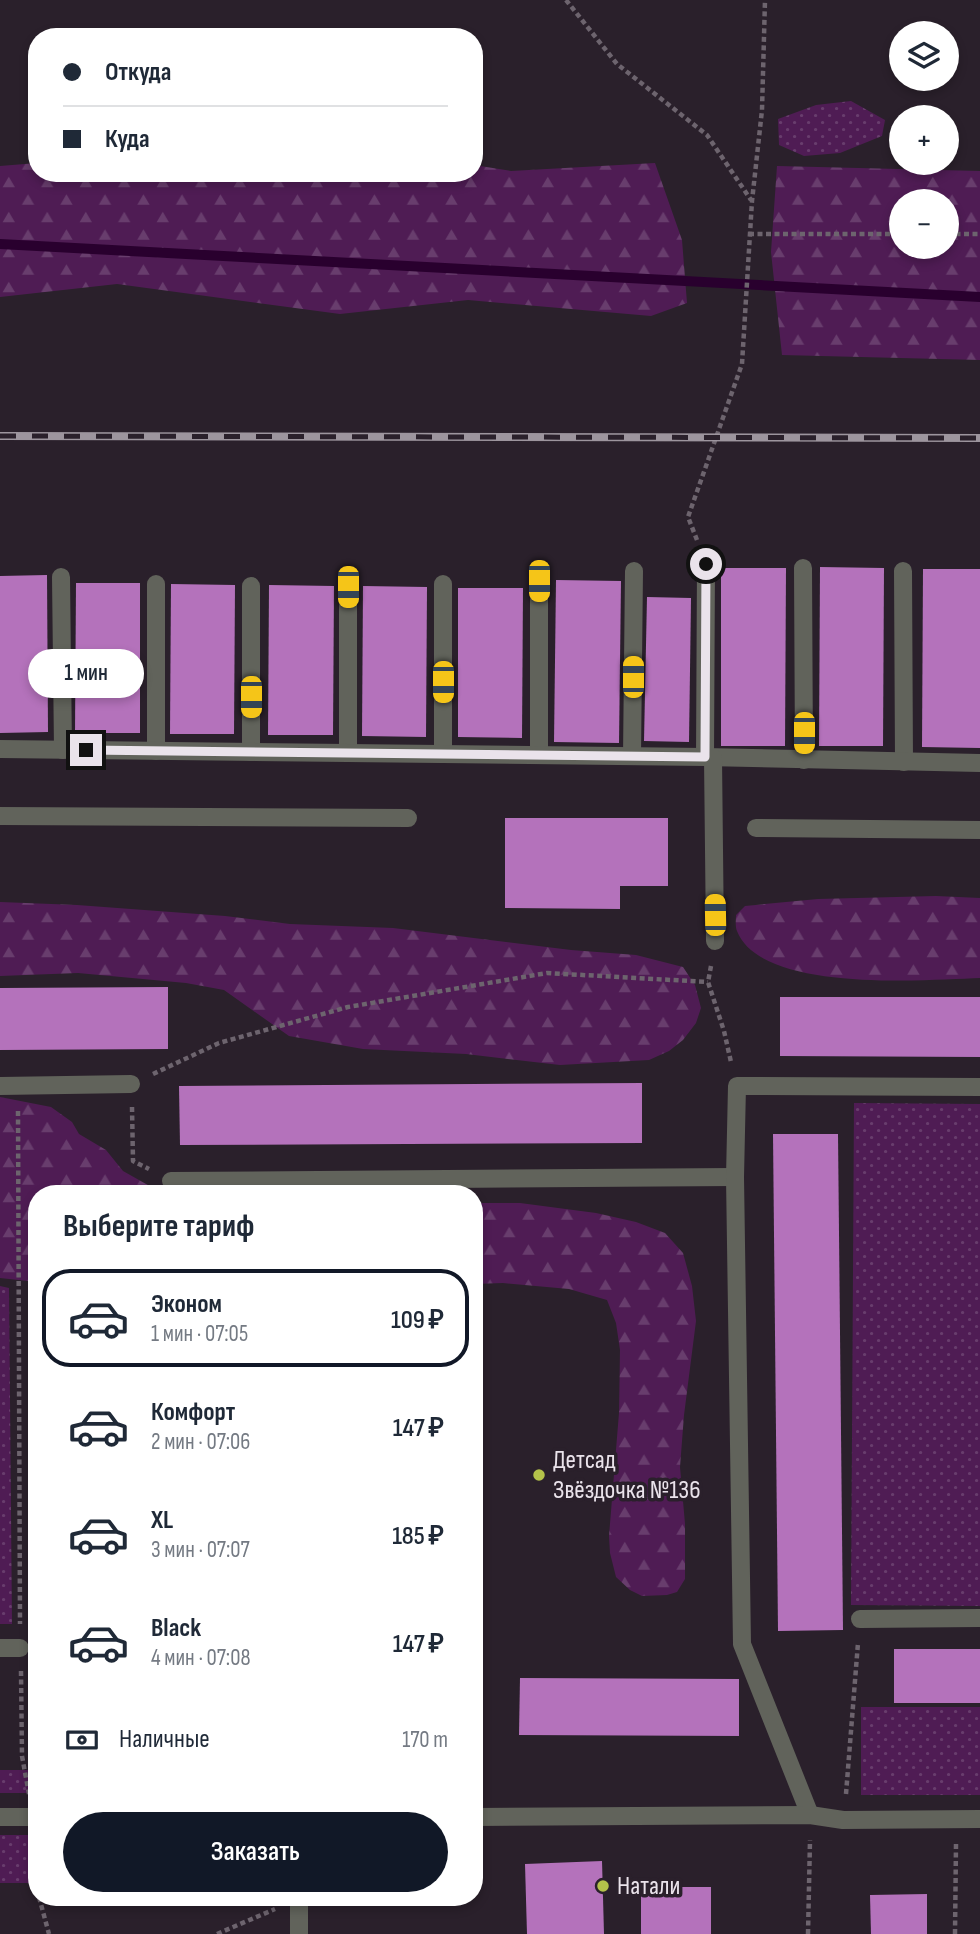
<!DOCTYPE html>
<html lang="ru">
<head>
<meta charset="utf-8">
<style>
	:root { --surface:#fff; --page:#f6f6f7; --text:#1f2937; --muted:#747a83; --line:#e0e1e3; --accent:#111827 }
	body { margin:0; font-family:"Sofia Sans Condensed",sans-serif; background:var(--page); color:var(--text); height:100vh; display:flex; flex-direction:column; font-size:26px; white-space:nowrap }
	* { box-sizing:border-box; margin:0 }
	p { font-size:23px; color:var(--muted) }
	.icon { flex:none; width:38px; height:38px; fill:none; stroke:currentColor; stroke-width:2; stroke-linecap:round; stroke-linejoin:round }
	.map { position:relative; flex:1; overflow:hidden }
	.side { position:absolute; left:28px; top:1185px; width:455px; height:721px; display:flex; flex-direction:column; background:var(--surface); border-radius:28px; box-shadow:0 4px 10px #0003 }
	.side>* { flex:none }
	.guide { position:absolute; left:28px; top:28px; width:455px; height:154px; border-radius:28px; box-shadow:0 4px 10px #0003; display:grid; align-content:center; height:154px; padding:0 35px; background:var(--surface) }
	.fabs { position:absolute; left:889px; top:21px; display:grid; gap:14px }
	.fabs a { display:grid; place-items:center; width:70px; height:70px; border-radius:50%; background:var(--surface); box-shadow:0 4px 10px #0003; font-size:35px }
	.end { position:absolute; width:32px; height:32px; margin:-16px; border:9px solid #eae3eb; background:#111; box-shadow:0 0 0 4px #111 }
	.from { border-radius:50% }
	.bubble { position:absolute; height:49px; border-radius:24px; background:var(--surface); box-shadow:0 4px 10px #0003; font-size:23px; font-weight:600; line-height:49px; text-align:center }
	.car { position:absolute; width:21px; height:42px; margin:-21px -10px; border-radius:9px; box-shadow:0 0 5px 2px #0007; background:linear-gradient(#f5c518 24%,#345 0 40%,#f5c518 0 76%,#345 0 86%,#f5c518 0) }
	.guide b { display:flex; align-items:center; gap:24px; height:66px; font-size:26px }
	.guide b+b { border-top:2px solid var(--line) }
	.guide i { width:18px; height:18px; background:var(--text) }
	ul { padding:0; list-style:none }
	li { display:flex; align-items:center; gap:21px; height:98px; margin:0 14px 10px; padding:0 21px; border:4px solid transparent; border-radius:28px }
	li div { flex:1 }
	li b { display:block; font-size:26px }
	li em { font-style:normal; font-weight:600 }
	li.on { border-color:var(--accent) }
	li>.icon { width:63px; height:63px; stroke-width:1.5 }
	h2 { padding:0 35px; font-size:32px; line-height:84px }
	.pay { display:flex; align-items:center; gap:18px; height:77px; padding:0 35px; font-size:26px }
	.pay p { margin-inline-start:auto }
	.primary-button { display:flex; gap:14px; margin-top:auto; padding:14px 35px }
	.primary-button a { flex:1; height:80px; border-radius:42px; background:var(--accent); color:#fff; font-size:28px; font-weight:600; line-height:80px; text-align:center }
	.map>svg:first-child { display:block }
	.grass { fill:url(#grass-dots) }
	.forest { fill:url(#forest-firs); fill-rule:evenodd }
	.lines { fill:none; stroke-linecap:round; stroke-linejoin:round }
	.stream { stroke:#29002e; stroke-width:10 }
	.building { fill:#b472bb }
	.path { stroke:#6d646e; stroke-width:4.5; stroke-dasharray:5 3.5; stroke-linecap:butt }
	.service { stroke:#61635b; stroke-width:18 }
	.rail-casing { stroke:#9d959e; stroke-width:8 }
	.rail { stroke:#2a202b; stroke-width:5; stroke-dasharray:16; stroke-linecap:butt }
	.route { stroke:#eae3eb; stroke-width:9 }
	.poi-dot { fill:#b4c24a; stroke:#2a202b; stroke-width:2.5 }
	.labels { text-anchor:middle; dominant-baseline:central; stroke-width:7; stroke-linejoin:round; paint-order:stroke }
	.poi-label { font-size:26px; fill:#eae3eb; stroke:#2a202b; text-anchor:start }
</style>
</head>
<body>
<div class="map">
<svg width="980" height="1934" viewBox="0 0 980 1934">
	<defs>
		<pattern id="grass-dots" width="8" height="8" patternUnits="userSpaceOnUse" patternTransform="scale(1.75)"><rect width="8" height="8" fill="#4f1c54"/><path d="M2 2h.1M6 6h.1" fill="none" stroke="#683d6d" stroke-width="1.8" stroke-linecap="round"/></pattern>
		<pattern id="forest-firs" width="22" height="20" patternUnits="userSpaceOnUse" patternTransform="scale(1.75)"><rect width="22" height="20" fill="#4f1c54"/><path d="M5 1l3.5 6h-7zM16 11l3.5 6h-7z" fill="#683d6d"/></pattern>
	</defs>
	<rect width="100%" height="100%" fill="#2a202b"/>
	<g class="grass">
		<polygon points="851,101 885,120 882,136 840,153 804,156 779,145 778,119 816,105"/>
		<polygon points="854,1103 980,1104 980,1606 851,1605"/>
		<polygon points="0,1286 9,1288 12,1624 0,1624"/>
		<rect x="861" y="1707" width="119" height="88"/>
		<rect x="0" y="1770" width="37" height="23"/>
		<rect x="0" y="1835" width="37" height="48"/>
	</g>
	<g class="forest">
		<polygon points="37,163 37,173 474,173 474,165 511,171 655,163 682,240 687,303 651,316 468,300 340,314 117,284 0,297 0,166"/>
		<path d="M777,166L980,171V360L782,355L771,252ZM947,201V247H901V201Z"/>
		<path d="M936,896L980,898V978C925,980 761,993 737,931C735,926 736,919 736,915L745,906L818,899Z"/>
		<polygon points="0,902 77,905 225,916 290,924 393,928 571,950 636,955 683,967 695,985 701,1008 696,1023 683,1040 669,1051 649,1060 560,1065 466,1054 363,1049 289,1036 224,990 186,983 78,973 0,976"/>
		<polygon points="0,1097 51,1107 72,1122 79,1134 106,1150 123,1171 162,1193 37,1194 37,1282 0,1278"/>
		<polygon points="474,1203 520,1203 596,1213 636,1222 665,1233 683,1253 692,1286 696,1321 684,1415 680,1467 685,1524 685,1579 677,1592 667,1595 642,1596 630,1590 616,1577 610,1553 609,1536 619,1413 620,1350 616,1323 607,1300 569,1289 503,1283 474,1284"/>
	</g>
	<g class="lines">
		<polyline class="stream" points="0,244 980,297"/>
	</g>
	<g class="building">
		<polygon points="820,567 884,568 883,746 819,746"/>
		<polygon points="721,568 786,568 785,746 721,746"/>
		<polygon points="923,569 980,569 980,748 922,747"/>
		<polygon points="47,575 48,732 0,733 0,576"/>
		<polygon points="556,580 621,581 619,743 554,742"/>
		<polygon points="76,583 140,583 140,733 75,733"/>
		<polygon points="171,584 235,585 234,734 170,734"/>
		<polygon points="269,585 334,586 333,735 268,735"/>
		<polygon points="363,586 427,587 426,737 362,736"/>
		<polygon points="458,588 523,588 522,738 458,737"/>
		<polygon points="647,597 691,598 689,742 644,741"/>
		<polygon points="505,818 668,818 668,886 620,886 620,909 505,908"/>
		<polygon points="168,987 168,1049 0,1050 0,988"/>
		<polygon points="780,997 980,997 980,1057 780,1056"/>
		<polygon points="642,1083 642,1143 180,1145 179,1086"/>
		<polygon points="773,1134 838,1134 843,1630 778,1631"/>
		<rect x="894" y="1649" width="86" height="54"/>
		<polygon points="520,1678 739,1679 739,1736 519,1735"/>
		<polygon points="602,1861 604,1934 527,1934 525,1864"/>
		<rect x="641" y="1887" width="70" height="47"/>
		<polygon points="927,1894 927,1934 871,1934 870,1895"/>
	</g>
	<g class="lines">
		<g class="path">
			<polyline points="566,0 617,64 707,135 751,200"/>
			<polyline points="749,234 901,234"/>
			<polyline points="947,234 980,234"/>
			<polyline points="697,540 688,517 742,364 752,201 762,110 765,0"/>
			<polyline points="711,966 708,982 724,1031 731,1062"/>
			<polyline points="153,1074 219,1043 348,1007 547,973 708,982"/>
			<polyline points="132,1107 133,1161 149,1169"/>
			<polyline points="18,1111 20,1624"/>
			<polyline points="21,1671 22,1756 29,1794"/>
			<polyline points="846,1794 858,1643"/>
			<polyline points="35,1841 37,1863"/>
			<polyline points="39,1897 49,1934"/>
			<polyline points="217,1934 275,1909"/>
			<polyline points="808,1934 810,1840"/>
			<polyline points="955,1934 956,1844"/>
		</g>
		<g class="service">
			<polyline points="803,568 804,760"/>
			<polyline points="903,571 904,762"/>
			<polyline points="61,577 63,750"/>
			<polyline points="539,581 539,755"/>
			<polyline points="156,584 156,751"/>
			<polyline points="443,584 443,754"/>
			<polyline points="251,586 251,752"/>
			<polyline points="348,587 348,753"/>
			<polyline points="0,749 705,757 980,763"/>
			<polyline points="632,756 634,571"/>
			<polyline points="705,757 706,563"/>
			<polyline points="713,758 715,941"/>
			<polyline points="0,816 408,818"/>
			<polyline points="756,828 980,830"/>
			<polyline points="0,1086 131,1084"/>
			<polyline points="171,1181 735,1177"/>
			<polyline points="860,1619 980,1618"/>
			<polyline points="0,1648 20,1648"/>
			<polyline points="810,1815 742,1644 735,1177 737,1086 980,1087"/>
			<polyline points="0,1817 37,1817"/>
			<polyline points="474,1817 810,1815 843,1820 980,1819"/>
			<polyline points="299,1897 299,1934"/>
		</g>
		<defs>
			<polyline id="rail" points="0,436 980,438"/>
		</defs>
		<use href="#rail" class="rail-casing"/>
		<use href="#rail" class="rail"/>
	</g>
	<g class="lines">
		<polyline class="route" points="86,750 705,757 706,564"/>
	</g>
	<g class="poi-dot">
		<circle cx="539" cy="1475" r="7"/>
		<circle cx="603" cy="1886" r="7"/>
	</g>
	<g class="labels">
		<g class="poi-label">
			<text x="553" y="1460">Детсад<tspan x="553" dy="30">Звёздочка №136</tspan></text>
			<text x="617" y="1886">Натали</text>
		</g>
	</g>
</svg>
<div class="fabs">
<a><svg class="icon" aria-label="layers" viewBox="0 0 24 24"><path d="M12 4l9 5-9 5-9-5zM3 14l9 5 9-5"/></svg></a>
<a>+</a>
<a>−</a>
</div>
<i class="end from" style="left:706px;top:564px"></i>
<i class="end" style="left:86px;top:750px"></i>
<div class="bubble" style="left:28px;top:649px;width:116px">1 мин</div>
<i class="car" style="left:539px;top:581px;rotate:180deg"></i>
<i class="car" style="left:348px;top:587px;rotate:180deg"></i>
<i class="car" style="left:633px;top:677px;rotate:0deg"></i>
<i class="car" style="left:443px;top:682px;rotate:180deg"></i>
<i class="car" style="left:251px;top:697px;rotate:180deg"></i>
<i class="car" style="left:804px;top:733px;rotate:180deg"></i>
<i class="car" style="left:715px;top:915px;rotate:359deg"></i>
<div class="guide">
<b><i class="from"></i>Откуда</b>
<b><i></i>Куда</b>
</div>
<section class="side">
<h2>Выберите тариф</h2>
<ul>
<li class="on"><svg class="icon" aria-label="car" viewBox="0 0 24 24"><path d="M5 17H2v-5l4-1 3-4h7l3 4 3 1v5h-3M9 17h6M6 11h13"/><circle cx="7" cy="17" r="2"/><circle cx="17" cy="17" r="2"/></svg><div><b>Эконом</b><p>1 мин · 07:05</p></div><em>109 ₽</em></li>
<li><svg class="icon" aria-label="car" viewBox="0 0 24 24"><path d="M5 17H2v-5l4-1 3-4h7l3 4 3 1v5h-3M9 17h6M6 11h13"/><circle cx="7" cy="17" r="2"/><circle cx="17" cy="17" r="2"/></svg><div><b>Комфорт</b><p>2 мин · 07:06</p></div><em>147 ₽</em></li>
<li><svg class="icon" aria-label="car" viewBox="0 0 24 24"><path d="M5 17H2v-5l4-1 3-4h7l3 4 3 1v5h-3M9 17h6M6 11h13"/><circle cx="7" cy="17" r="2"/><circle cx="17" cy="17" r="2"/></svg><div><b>XL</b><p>3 мин · 07:07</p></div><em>185 ₽</em></li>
<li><svg class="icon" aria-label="car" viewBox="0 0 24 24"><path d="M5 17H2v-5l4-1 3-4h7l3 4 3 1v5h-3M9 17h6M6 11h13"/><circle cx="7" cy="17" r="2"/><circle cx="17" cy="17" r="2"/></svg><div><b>Black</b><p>4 мин · 07:08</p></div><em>147 ₽</em></li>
</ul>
<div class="pay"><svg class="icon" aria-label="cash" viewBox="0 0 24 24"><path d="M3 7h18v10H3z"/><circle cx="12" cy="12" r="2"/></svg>Наличные<p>170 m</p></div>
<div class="primary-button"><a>Заказать</a></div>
</section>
</div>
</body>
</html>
